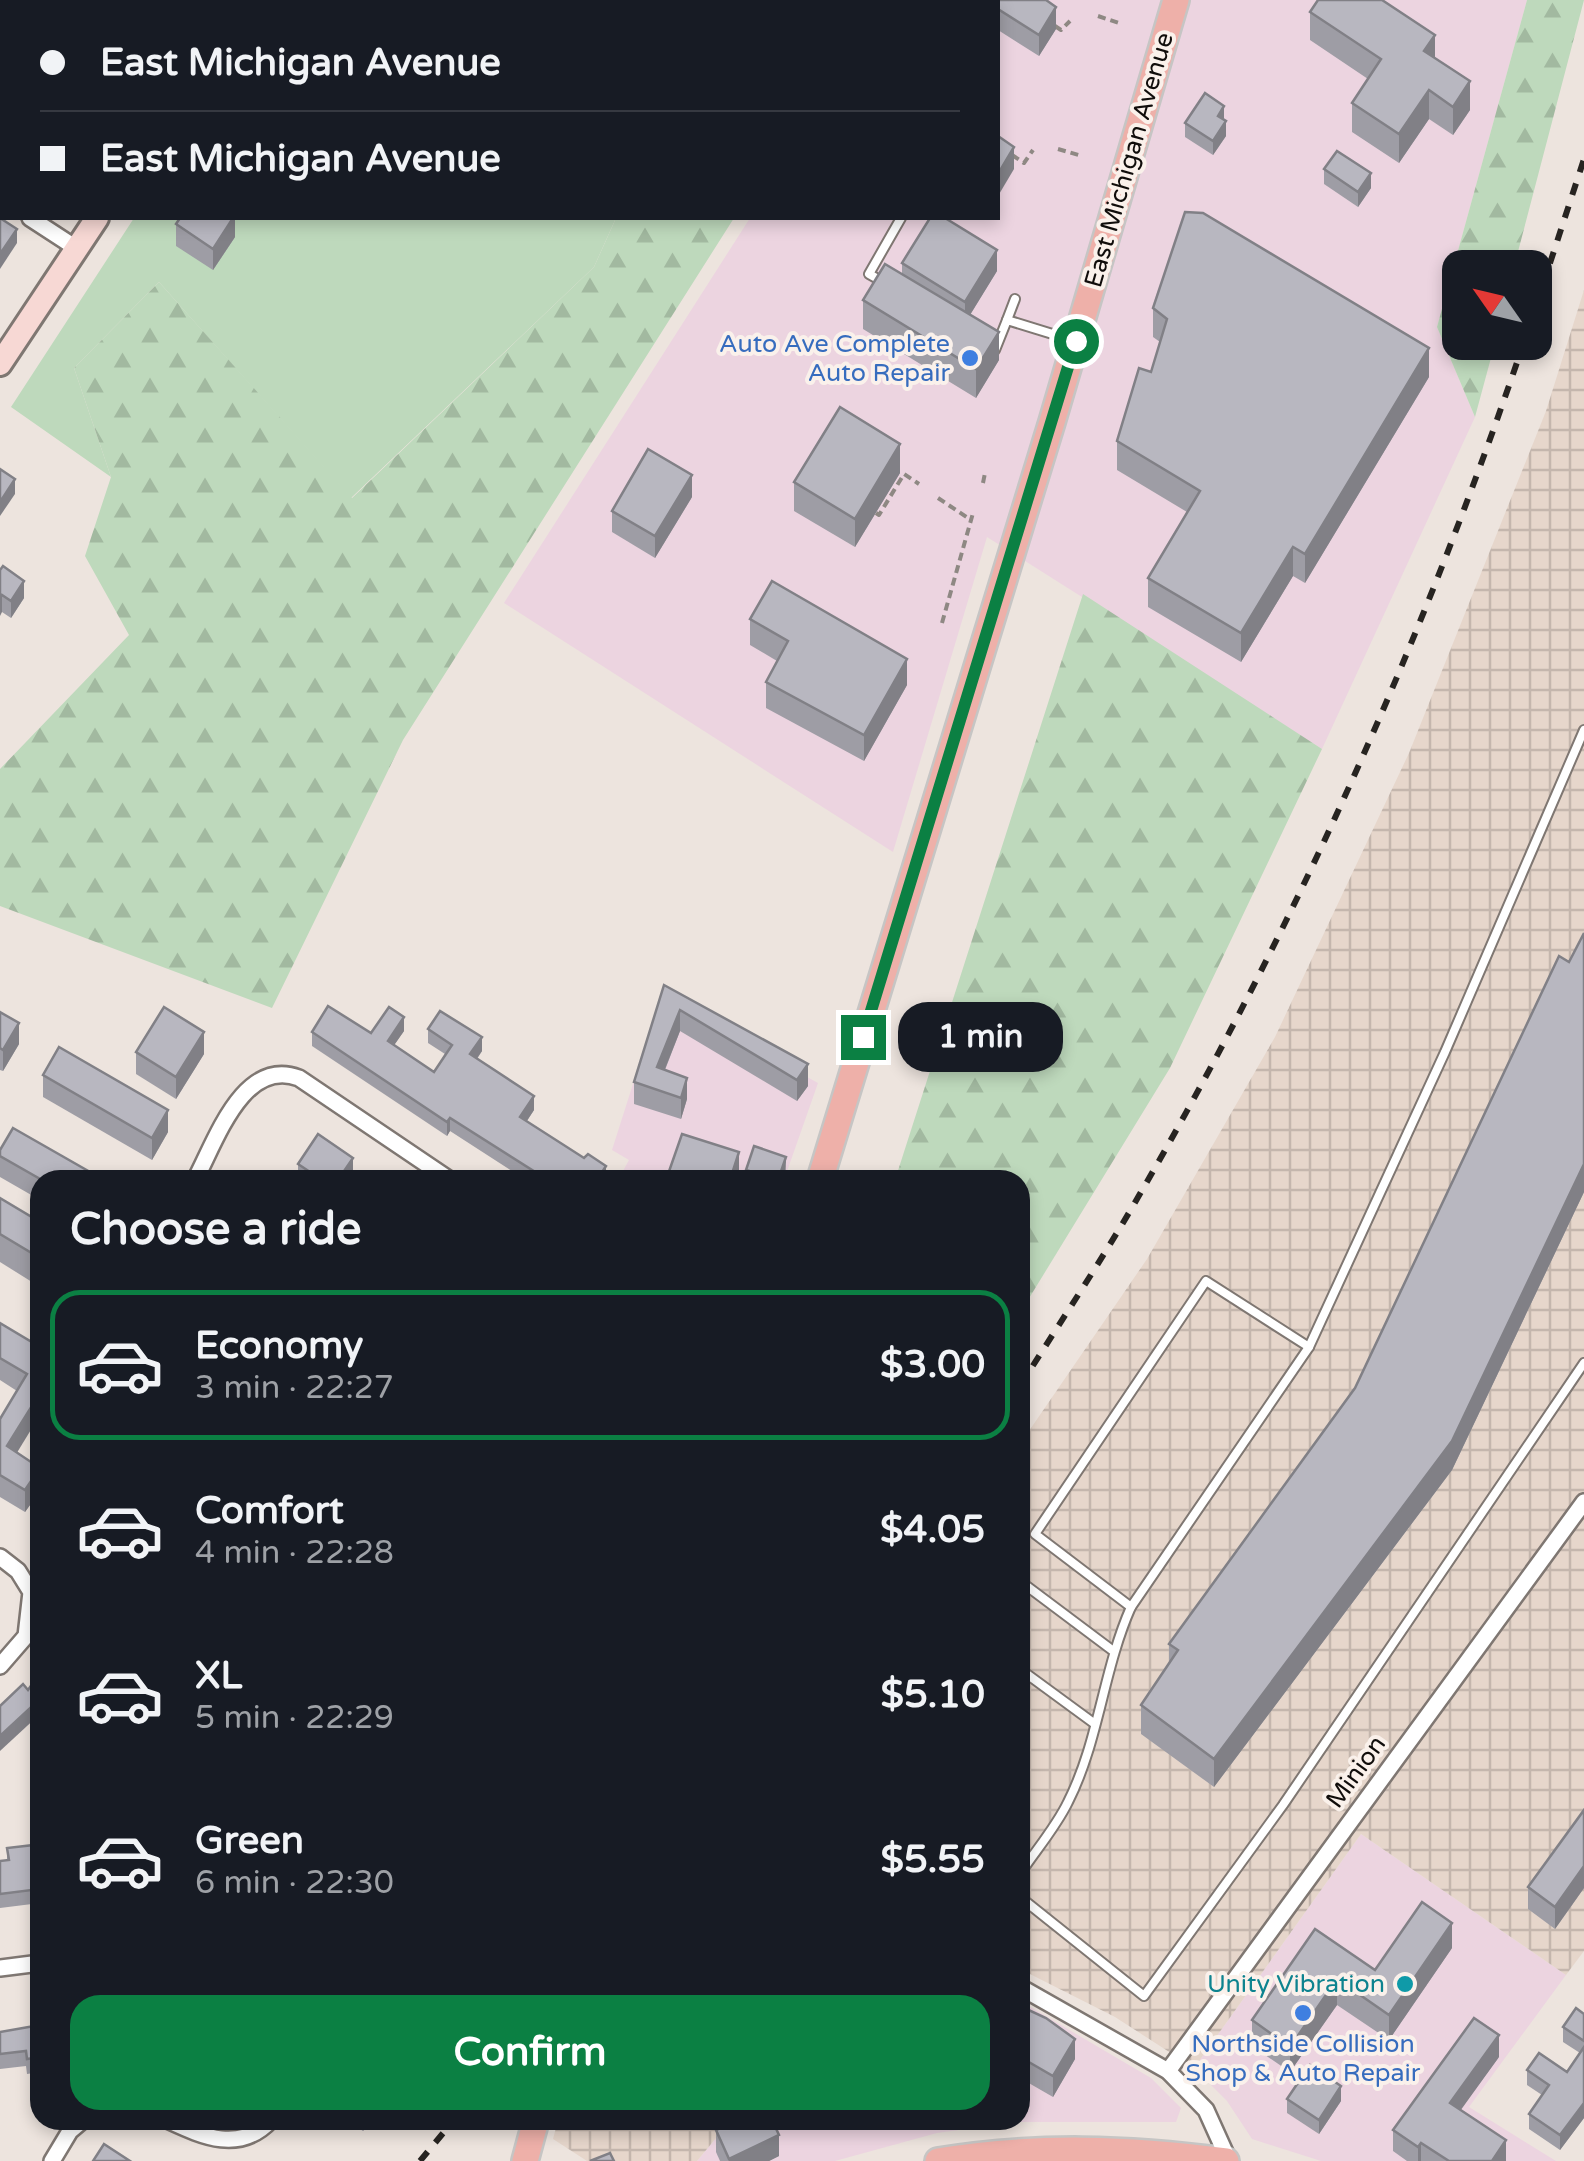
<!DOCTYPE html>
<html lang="en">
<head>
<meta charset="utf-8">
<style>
	:root { --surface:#171b24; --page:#242831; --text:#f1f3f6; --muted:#9ea1a6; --line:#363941; --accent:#0b8043 }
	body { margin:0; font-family:"Varela Round",sans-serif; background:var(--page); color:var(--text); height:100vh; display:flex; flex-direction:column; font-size:38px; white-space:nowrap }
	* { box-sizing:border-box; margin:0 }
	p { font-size:32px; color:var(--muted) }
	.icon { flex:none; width:55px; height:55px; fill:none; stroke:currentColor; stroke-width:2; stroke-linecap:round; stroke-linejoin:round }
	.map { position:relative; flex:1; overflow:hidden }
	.panel { position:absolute; left:30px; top:1170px; width:1000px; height:960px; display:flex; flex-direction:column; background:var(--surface); border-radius:30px; box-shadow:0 5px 15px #0003 }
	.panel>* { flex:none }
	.top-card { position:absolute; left:0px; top:0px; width:1000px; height:220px; box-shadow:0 5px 15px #0003; display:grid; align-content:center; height:220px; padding:0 40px; background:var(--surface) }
	.needle { width:65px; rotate:304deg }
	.fabs { position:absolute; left:1442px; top:250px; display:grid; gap:20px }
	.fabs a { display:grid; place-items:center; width:110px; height:110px; border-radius:20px; background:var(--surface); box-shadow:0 5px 15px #0003; font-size:50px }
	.end { position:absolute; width:45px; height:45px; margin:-22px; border:12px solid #0b8043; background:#fff; box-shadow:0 0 0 5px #fff }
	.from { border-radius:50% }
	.bubble { position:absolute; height:70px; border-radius:30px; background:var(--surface); box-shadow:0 5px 15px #0003; font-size:32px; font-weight:700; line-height:70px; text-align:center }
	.top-card b { display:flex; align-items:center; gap:35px; height:95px; font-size:38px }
	.top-card b+b { border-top:2px solid var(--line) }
	.top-card i { width:25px; height:25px; background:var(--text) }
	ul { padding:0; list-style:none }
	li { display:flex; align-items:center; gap:30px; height:150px; margin:0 20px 15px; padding:0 20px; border:5px solid transparent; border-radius:30px }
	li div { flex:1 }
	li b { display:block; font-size:38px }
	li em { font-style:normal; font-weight:700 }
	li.on { border-color:var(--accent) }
	li>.icon { width:90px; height:90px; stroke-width:1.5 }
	h2 { padding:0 40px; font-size:45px; line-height:120px }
	.action { display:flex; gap:20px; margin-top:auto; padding:20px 40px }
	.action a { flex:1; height:115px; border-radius:30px; background:var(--accent); color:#fff; font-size:40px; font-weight:700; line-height:115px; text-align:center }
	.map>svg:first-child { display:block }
	.commercial { fill:#ecd4e0 }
	.industrial { fill:url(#industrial-grid) }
	.green { fill:#bed9bc }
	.forest { fill:url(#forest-firs) }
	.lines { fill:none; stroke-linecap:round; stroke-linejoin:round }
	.lane-casing { stroke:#7f7772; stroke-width:12 }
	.street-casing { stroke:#7f7772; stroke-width:20 }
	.secondary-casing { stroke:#7f7772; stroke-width:28 }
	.primary-casing { stroke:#c6c5c4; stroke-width:30 }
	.path { stroke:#8e8883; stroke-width:4; stroke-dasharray:8 5; stroke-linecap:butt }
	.lane { stroke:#fff; stroke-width:8 }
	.street { stroke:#fff; stroke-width:15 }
	.secondary { stroke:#f7d8d4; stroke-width:22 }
	.primary { stroke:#eeb0a9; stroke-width:25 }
	.rail { stroke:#272421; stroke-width:6; stroke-dasharray:12 12; stroke-linecap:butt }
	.wall { fill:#9e9da5 }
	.shaded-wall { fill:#818086 }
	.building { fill:#b8b7c0; stroke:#818086; stroke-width:2.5 }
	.route { stroke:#0b8043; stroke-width:12 }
	.shop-dot { fill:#3f7fe0; stroke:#faf1eb; stroke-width:4 }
	.culture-dot { fill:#0f9aa8; stroke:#faf1eb; stroke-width:4 }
	.labels { text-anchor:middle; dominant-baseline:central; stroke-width:8; stroke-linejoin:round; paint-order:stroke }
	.street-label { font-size:25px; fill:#100d0b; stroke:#faf1eb }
	.shop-label { font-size:25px; fill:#366cbe; stroke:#faf1eb; text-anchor:end }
	.culture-label { font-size:25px; fill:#0d838f; stroke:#faf1eb; text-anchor:end }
</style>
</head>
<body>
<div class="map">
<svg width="1584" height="2161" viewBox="0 0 1584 2161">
	<defs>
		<pattern id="industrial-grid" width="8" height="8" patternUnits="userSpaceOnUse" patternTransform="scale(2.5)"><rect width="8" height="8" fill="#e6d6cb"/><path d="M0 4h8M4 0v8" fill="none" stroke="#c4b6ad"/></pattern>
		<pattern id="forest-firs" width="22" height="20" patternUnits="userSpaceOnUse" patternTransform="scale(2.5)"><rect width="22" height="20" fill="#bed9bc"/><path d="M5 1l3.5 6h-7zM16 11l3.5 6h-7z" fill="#a2b9a0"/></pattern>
	</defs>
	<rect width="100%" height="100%" fill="#ede4de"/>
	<g class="commercial">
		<polygon points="888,0 1527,0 1437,327 1475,417 1322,749 987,537 893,852 504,603 750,218 998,218 998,2"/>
		<polygon points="661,996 818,1083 784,1180 618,1180 629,1160 612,1150"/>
		<polygon points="1361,1834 1566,1975 1469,2107 1556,2161 1321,2161 1252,2139 1227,2101 1194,2068"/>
		<polygon points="1020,2001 1151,2078 1181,2108 1176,2122 1017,2122 937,2133 835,2161 697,2161 731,2120 1020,2120"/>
	</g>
	<g class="industrial">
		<polygon points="1584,290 1584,1951 1566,1975 1361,1834 1194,2068 1115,2017 1020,1969 1020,1444 1147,1259 1275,1037 1409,753 1546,411"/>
		<polygon points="558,2120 731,2120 697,2161 587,2161 553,2139"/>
	</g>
	<polygon class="green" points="134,218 616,218 594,267 351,498 159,282 74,368 111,477 11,407"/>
	<g class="forest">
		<polygon points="1527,0 1584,0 1514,267 1460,268 1460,342 1495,343 1475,417 1437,327"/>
		<polygon points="616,218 734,218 403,740 272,1008 0,906 0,769 129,635 85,556 111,477 74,368 159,282 352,498 594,267"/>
		<polygon points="1083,594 1322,749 1170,1068 1020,1313 1020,1180 895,1180"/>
	</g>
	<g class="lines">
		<defs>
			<g id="lane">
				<polyline points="885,283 869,274 901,218"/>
				<polyline points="1007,320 1015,299"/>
				<polyline points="995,350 1007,320 1072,340"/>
				<polyline points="1020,1581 1112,1650"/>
				<polyline points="1131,1607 1035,1534 1206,1281 1309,1347"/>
				<polyline points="1020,1669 1095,1724"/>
				<path d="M1020,1874C1036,1850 1056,1827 1068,1802C1099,1741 1103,1670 1131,1607L1309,1347L1445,1052L1584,730"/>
				<polyline points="1020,1897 1144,1996 1283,1805 1584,1363"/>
			</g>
			<g id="street">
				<polyline points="0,198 2,199"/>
				<polyline points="30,218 76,248"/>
				<path d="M195,1180C216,1141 243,1057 299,1078L450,1180"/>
				<polyline points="0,1557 18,1571 31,1592 26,1636 0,1666"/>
				<polyline points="0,1968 40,1963"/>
				<polyline points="1020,1987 1168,2071 1206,2110 1229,2161"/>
				<polyline points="1168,2071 1584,1502"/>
				<path d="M167,2120C202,2136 239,2154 271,2120"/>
				<polyline points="52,2161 70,2131 83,2120"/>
			</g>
			<g id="secondary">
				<polyline points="242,2 244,0"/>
				<polyline points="0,364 97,218"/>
			</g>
			<g id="primary">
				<polyline points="820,1180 1052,422 1176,0"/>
				<polyline points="525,2161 536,2120"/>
				<path d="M938,2161C1036,2145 1128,2148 1226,2161"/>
			</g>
		</defs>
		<use href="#lane" class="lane-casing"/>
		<use href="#street" class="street-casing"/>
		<use href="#secondary" class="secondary-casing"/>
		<use href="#primary" class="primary-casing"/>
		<g class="path">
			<polyline points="1098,16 1122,24"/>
			<polyline points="1055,26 1061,30 1070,21"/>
			<polyline points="1058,149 1082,156"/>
			<polyline points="1012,155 1024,163 1033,150"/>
			<polyline points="983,483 985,473"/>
			<polyline points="938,498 971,520"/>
			<polyline points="876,513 879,515 904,474 919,484"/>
			<polyline points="942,623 973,513"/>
		</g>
		<use href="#lane" class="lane"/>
		<use href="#street" class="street"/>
		<use href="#secondary" class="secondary"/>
		<use href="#primary" class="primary"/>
		<g class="rail">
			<polyline points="1535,309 1584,159"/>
			<path d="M1020,1386C1059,1324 1100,1263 1137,1199C1295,928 1423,640 1524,342"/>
			<polyline points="420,2161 454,2120"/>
		</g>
	</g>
	<g class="wall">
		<polygon points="981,0 1046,0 1056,29 1039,56 998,30 998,2 981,2"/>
		<polygon points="1310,12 1435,58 1470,110 1453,135 1429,119 1399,163 1352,132 1352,103 1368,79 1310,40"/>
		<polygon points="1224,120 1226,136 1213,155 1185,137 1185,123"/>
		<polygon points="1324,169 1371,188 1358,207 1324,184"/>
		<polygon points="235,218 235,237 213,270 176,246 176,224"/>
		<polygon points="902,263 997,271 970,315 999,360 976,398 863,329 863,300 902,274"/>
		<polygon points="1153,308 1429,377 1305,583 1293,576 1241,662 1148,607 1148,578 1187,512 1117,470 1117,441 1151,372 1160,342 1153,337"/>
		<polygon points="900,473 855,547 794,511 794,482"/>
		<polygon points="692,497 655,558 612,532 612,511"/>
		<polygon points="0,570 24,598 11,618 2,612"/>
		<polygon points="750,619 907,685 864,761 766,708 766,682 777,661 750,645"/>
		<polygon points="1584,933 1584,1192 1452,1470 1214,1787 1141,1734 1141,1705 1169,1663 1169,1644 1355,1388"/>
		<polygon points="664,985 808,1086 797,1101 680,1031 665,1070 687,1099 681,1119 634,1104 634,1082"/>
		<polygon points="0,1012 19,1044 3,1071 0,1070"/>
		<polygon points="428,1029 482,1051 477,1059 534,1110 527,1121 606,1180 526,1180 450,1131 447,1136 312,1046 312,1032 371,1033 404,1031 394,1045 434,1072 445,1054 428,1043"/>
		<polygon points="136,1052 204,1054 176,1099 136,1074"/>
		<polygon points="43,1075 168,1132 152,1160 43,1097"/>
		<polygon points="0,1150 104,1180 40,1180 40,1200 0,1177"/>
		<polygon points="786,1157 785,1180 746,1180 746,1170"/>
		<polygon points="298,1164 353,1172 348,1180 301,1180 298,1178"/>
		<polygon points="0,1198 40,1222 40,1287 0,1262"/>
		<polygon points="0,1323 40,1347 17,1453 40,1491 25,1512 0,1497 0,1419 17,1391 0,1380"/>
		<polygon points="1584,1810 1584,1888 1555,1929 1528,1909 1528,1887"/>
		<polygon points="7,1848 37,1866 40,1866 40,1903 0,1908 0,1861 7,1860"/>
		<polygon points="1315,1929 1375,1970 1452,1948 1389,2040 1337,2005 1290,2072 1252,2046 1252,2020"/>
		<polygon points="1020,2006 1075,2059 1053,2097 1027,2082 1024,2089 1020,2087"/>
		<polygon points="1584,2014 1584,2118 1560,2150 1529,2129 1529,2114 1542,2095 1527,2085 1527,2070 1567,2072 1580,2053 1563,2042 1563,2027"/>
		<polygon points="40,2025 40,2072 27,2074 26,2066 0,2069 0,2032"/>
		<polygon points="1499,2057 1460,2110 1506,2161 1407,2161 1393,2151 1393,2130"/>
		<polygon points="1287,2099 1341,2101 1319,2134 1287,2113"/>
		<polygon points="347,2120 370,2120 363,2131"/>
		<polygon points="664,2120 683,2120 675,2129"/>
		<polygon points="716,2130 779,2156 769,2161 720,2161 716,2152"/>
	</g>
	<g class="shaded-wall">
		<polygon points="1056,7 1056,29 1039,56 1039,35"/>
		<polygon points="1435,35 1435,64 1424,51"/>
		<polygon points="1470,81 1470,110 1453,135 1453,107"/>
		<polygon points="1429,90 1429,119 1399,163 1399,134"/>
		<polygon points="1224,106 1224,120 1218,116"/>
		<polygon points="1226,121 1226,136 1213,155 1213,141"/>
		<polygon points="1014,147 1014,169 998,196 998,174"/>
		<polygon points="1371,173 1371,188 1358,207 1358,192"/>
		<polygon points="233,218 235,218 235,237 213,270 213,249"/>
		<polygon points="17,229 17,243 0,269 0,254"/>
		<polygon points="997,250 997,271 965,323 965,302"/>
		<polygon points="999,332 999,360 976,398 976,369"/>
		<polygon points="1429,348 1429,377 1305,583 1305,554"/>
		<polygon points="900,444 900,473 855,547 855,519"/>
		<polygon points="692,475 692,497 655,558 655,536"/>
		<polygon points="15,479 15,494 0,516 0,502"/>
		<polygon points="1293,547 1293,576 1241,662 1241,633"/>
		<polygon points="24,581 24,598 11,618 11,601"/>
		<polygon points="2,595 2,612 0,616 0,598"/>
		<polygon points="907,659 907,685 864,761 864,735"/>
		<polygon points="680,1010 680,1031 657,1089 657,1067"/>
		<polygon points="404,1017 404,1031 388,1054 388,1041"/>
		<polygon points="19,1023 19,1044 3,1071 3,1050"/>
		<polygon points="204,1032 204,1054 176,1099 176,1077"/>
		<polygon points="482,1037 482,1051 470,1068 470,1054"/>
		<polygon points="808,1064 808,1086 797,1101 797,1080"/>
		<polygon points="687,1078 687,1099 681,1119 681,1098"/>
		<polygon points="534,1096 534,1110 520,1131 520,1117"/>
		<polygon points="168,1110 168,1132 152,1160 152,1138"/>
		<polygon points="450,1118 450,1131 447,1136 447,1122"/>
		<polygon points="739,1152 739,1174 737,1180 730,1180"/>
		<polygon points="786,1157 785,1180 778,1180"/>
		<polygon points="353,1158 353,1172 348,1180 338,1180"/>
		<polygon points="1584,1164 1584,1192 1452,1470 1214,1787 1214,1759"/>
		<polygon points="606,1166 606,1180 597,1180"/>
		<polygon points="40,1393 40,1415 7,1469 7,1446"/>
		<polygon points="40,1468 40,1491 25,1512 25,1490"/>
		<polygon points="40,1699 40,1714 0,1751 0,1736"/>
		<polygon points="1584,1866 1584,1888 1555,1929 1555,1907"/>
		<polygon points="1452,1923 1452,1948 1389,2040 1389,2015"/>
		<polygon points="1337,1979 1337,2005 1290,2072 1290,2047"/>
		<polygon points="1499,2035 1499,2057 1450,2125 1450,2103"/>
		<polygon points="1075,2039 1075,2059 1053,2097 1053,2076"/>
		<polygon points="1027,2061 1027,2082 1024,2089 1024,2068"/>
		<polygon points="1341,2086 1341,2101 1319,2134 1319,2120"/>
		<polygon points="1584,2103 1584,2118 1560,2150 1560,2135"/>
		<polygon points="363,2120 370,2120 363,2131"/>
		<polygon points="675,2120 683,2120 675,2129"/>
		<polygon points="779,2135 779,2156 769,2161 729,2161 729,2159"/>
		<polygon points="1506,2140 1506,2161 1492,2161"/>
		<polygon points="1421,2143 1421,2161 1418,2161 1418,2147"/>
	</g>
	<g class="building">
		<polygon points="127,0 154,0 153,2 126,2"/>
		<polygon points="355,0 591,0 592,2 355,2"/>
		<polygon points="984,0 1046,0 1056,7 1039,35 998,9 998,2 988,2"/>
		<polygon points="1318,0 1382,0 1435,35 1424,51 1470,81 1453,107 1429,90 1399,134 1352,103 1381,59 1310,12"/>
		<polygon points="1205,93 1224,106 1218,116 1226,121 1213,141 1185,123"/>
		<polygon points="998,136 1014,147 998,174"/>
		<polygon points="1337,151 1371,173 1358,192 1324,169"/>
		<polygon points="1185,212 1203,213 1429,348 1305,554 1293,547 1241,633 1148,578 1200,491 1117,441 1139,368 1151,372 1167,319 1153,308"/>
		<polygon points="0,218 17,229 0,254"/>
		<polygon points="180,218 233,218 213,249 176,224"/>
		<polygon points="930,218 945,218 997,250 965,302 902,263"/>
		<polygon points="885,264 999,332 976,369 863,300"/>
		<polygon points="840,407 900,444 855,519 794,482"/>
		<polygon points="648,449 692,475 655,536 612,511"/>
		<polygon points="0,469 15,479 0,502"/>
		<polygon points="3,566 24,581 11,601 2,595 0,598 0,570"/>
		<polygon points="772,581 907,659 864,735 766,682 788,641 750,619"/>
		<polygon points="1584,933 1584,1164 1452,1441 1214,1759 1141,1705 1178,1650 1169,1644 1355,1388 1559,956 1569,962"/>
		<polygon points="664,985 808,1064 797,1080 680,1010 657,1067 687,1078 681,1098 634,1082"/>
		<polygon points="328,1006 371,1033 389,1007 404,1017 388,1041 434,1072 452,1045 428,1029 440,1011 482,1037 470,1054 534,1096 520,1117 584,1158 588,1154 606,1166 597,1180 560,1180 552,1175 548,1180 450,1118 447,1122 312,1032"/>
		<polygon points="164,1007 204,1032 176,1077 136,1052"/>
		<polygon points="0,1012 19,1023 3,1050 0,1048"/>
		<polygon points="59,1047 168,1110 152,1138 43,1075"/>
		<polygon points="13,1128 104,1180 42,1180 0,1156 0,1150"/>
		<polygon points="318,1134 353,1158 338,1180 322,1180 298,1164"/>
		<polygon points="682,1134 739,1152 730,1180 666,1180"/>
		<polygon points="754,1146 786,1157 778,1180 746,1170"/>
		<polygon points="0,1198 40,1222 40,1258 0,1234"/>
		<polygon points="0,1323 40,1347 40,1393 7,1446 40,1468 25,1490 0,1475 0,1419 27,1374 0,1358"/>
		<polygon points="40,1673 40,1699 0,1736 0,1706 23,1684 28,1690"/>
		<polygon points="1584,1810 1584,1866 1555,1907 1528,1887"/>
		<polygon points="34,1845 37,1866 40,1866 40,1889 0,1894 0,1861 9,1860 7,1848"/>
		<polygon points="1422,1902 1452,1923 1389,2015 1337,1979 1290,2047 1252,2020 1315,1929 1375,1970"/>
		<polygon points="1020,2006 1046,2018 1075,2039 1053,2076 1027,2061 1024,2068 1020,2066"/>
		<polygon points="1576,2008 1584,2014 1584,2041 1563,2027"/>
		<polygon points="1474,2018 1499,2035 1450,2103 1506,2140 1492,2161 1449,2161 1421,2143 1418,2147 1393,2130"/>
		<polygon points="40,2025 40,2057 27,2059 26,2051 0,2054 0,2032"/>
		<polygon points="1584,2047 1584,2103 1560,2135 1529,2114 1549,2085 1527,2070 1539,2053 1567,2072"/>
		<polygon points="1310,2065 1341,2086 1319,2120 1287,2099"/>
		<polygon points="737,2120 772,2120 779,2135 729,2159 716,2130"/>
		<polygon points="104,2144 130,2161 93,2161"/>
		<polygon points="610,2153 614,2161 590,2161"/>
	</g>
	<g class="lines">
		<polyline class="route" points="863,1037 1076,341"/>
	</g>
	<g class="shop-dot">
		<circle cx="970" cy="358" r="10"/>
		<circle cx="1303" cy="2013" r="10"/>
	</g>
	<circle class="culture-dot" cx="1405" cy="1984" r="10"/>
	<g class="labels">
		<g class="street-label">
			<text transform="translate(1129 160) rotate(-74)">East Michigan Avenue</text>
			<text transform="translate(1356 1772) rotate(-54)">Minion</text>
		</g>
		<g class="shop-label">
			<text x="950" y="344">Auto Ave Complete<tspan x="950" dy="29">Auto Repair</tspan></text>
			<text x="1303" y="2044" text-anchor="middle">Northside Collision<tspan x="1303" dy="29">Shop &amp; Auto Repair</tspan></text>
		</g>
		<g class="culture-label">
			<text x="1385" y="1984">Unity Vibration</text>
		</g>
	</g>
</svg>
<div class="fabs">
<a><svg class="needle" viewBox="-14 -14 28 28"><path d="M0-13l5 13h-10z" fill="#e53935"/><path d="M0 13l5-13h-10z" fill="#9ea1a6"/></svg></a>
</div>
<i class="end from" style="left:1076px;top:341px"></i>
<i class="end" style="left:863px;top:1037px"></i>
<div class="bubble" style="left:898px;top:1002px;width:165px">1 min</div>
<div class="top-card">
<b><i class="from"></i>East Michigan Avenue</b>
<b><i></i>East Michigan Avenue</b>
</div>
<section class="panel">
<h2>Choose a ride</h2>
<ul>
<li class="on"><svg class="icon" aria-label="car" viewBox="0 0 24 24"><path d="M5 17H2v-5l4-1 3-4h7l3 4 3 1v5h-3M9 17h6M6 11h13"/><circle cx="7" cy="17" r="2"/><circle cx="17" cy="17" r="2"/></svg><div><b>Economy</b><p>3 min · 22:27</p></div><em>$3.00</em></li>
<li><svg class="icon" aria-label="car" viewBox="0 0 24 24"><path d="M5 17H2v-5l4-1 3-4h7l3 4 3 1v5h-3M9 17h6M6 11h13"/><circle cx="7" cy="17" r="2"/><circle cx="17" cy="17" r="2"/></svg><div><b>Comfort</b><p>4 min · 22:28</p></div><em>$4.05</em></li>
<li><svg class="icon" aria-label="car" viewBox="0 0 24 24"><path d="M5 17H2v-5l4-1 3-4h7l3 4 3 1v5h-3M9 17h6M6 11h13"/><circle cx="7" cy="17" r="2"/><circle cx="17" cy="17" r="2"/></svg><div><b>XL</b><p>5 min · 22:29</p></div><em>$5.10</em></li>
<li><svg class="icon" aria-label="car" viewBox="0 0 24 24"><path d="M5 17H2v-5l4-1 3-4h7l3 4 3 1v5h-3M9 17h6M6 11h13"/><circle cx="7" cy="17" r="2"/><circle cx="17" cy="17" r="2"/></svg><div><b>Green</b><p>6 min · 22:30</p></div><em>$5.55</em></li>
</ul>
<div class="action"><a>Confirm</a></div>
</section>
</div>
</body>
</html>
